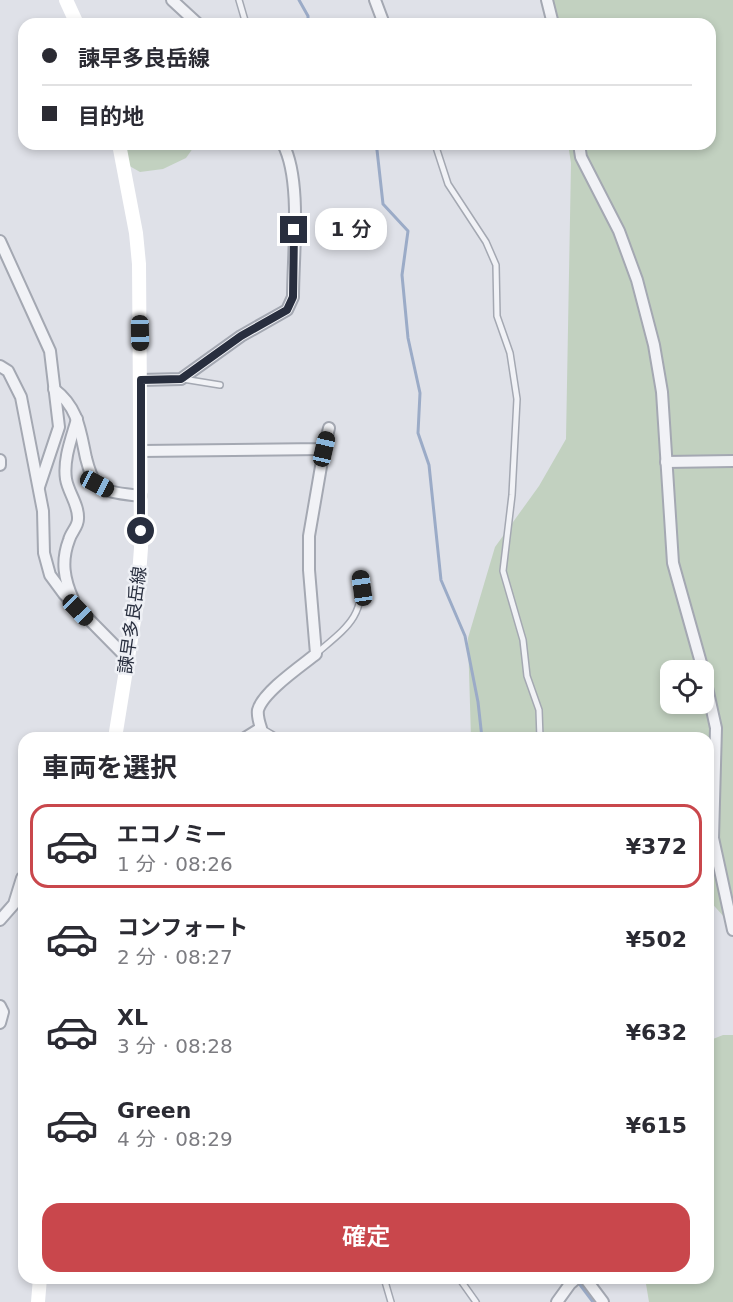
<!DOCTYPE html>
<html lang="ja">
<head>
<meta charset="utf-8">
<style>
	:root { --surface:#fff; --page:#f2f2f3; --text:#2b2b33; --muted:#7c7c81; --line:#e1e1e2; --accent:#c9474c }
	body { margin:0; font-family:"DejaVu Sans","Noto Sans JP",sans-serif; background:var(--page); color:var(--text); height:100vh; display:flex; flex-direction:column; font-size:22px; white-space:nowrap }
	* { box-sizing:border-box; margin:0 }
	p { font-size:20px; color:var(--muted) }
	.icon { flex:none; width:33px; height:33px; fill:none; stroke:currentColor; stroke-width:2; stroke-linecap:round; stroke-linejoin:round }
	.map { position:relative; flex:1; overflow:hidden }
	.side { position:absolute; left:18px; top:732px; width:696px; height:552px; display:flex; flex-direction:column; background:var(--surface); border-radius:18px; box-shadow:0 3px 9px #0003 }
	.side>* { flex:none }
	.top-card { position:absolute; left:18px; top:18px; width:698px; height:132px; border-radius:18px; box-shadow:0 3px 9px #0003; display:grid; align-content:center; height:132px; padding:0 24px; background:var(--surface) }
	.fabs { position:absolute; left:660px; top:660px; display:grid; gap:12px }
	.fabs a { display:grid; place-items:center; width:54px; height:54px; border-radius:12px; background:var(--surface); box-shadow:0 3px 9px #0003; font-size:30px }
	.end { position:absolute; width:27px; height:27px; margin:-14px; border:8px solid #282e3e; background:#fff; box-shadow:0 0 0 3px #fff }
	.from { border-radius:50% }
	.bubble { position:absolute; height:42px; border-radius:18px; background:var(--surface); box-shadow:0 3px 9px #0003; font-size:20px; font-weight:600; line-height:42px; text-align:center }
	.car { position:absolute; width:18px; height:36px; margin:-18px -9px; border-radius:8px; box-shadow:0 0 4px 2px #0007; background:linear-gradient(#222 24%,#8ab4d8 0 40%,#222 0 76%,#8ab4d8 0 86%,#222 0) }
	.top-card b { display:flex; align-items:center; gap:21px; height:57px; font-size:22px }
	.top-card b+b { border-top:2px solid var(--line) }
	.top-card i { width:15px; height:15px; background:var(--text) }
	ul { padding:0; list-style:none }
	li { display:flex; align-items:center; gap:18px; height:84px; margin:0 12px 9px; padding:0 12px; border:3px solid transparent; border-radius:18px }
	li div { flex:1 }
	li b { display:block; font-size:22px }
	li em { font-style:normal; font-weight:600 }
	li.selected { border-color:var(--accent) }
	li>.icon { width:54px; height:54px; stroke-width:1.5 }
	h2 { padding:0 24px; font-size:27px; line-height:72px }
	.primary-button { display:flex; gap:12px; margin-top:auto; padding:12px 24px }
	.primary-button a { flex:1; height:69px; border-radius:18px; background:var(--accent); color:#fff; font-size:24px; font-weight:600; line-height:69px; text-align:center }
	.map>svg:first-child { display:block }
	.green { fill:#c2d1c0; fill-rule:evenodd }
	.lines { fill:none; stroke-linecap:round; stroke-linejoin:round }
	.stream { stroke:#9babc7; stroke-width:3 }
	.service-casing { stroke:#a4a8b2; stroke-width:8 }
	.minor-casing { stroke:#a4a8b2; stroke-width:14 }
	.service { stroke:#f1f2f6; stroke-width:5 }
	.minor { stroke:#f1f2f6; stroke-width:10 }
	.secondary { stroke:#fff; stroke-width:14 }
	.route { stroke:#282e3e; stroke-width:8 }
	.labels { text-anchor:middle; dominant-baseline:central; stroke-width:5; stroke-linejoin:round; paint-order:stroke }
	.street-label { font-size:18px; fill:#282e3e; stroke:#eef0f5 }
</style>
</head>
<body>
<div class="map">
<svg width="733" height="1302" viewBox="0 0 733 1302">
	<rect width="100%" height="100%" fill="#dfe1e8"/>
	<g class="green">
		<path d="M553,0H733V927L708,899V738H471L468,638L495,547L539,486L566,439L571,163L568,144H710V24H555ZM670,670H704V704H670Z"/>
		<polygon points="120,144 196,144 186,158 163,169 140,172 126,164"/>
		<polygon points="723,1035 733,1035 733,1302 649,1302 645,1278 708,1278 708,1041"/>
	</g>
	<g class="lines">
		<g class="stream">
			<polyline points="299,0 308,16 308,24"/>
			<polyline points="374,144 377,150 383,204 408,231 402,275 408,338 420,393 418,433 429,465 441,580 465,636 478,702 482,738"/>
			<polyline points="578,1282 593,1302"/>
		</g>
		<defs>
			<g id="service">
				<polyline points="239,0 246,24"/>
				<polyline points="435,144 448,184 486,242 496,265 497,316 510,353 517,399 512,495 503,571 523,640 527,676 539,710 540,738"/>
				<polyline points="183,379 220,385"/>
				<path d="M317,653C346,628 366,616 360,574"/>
				<polyline points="261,728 278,738"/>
				<polyline points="384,1278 391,1302"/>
				<polyline points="459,1278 476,1302"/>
			</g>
			<g id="minor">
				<polyline points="172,0 198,24"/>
				<polyline points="375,0 384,24"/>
				<polyline points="547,0 553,24"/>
				<polyline points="579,144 581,157 619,231 637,280 654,345 662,392 673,563 703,670"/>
				<polyline points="0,241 50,351 59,427 39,487"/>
				<polyline points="0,366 8,371 21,397 43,511 44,553 50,575 64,594 128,659"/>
				<path d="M141,380L181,379L241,336L287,310L293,297C293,254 302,180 283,144"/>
				<path d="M54,389C78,407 80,430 86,458C88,466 91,478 97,484C107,494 128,494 141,496"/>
				<polyline points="141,451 324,449 329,428"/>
				<polyline points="0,460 0,465"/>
				<polyline points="666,462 733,461"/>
				<path d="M73,599C64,579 61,561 69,540C71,532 78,527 78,519C79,505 68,492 66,479C63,459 72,437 77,419"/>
				<polyline points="704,674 716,728 713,838 733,930"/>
				<path d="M245,738L261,728C259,722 257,716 258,710C263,692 301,666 316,654L309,570V536L324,449"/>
				<polyline points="0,920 14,904 22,878"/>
				<polyline points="0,1006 3,1012 0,1023"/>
				<polyline points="585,1278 603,1302"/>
				<polyline points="557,1302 570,1284 577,1278"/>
			</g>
		</defs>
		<use href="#service" class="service-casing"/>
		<use href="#minor" class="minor-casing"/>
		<use href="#service" class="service"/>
		<use href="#minor" class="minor"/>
		<g class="secondary">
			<polyline points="66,0 77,24"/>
			<polyline points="115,738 137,602 141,548 139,264 136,233 119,144"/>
			<polyline points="38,1302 40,1278"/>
		</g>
	</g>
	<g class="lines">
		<polyline class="route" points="141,531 141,380 181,379 241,336 287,310 293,297 294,230"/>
	</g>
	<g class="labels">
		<g class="street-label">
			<text transform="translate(132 620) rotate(-82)">諫早多良岳線</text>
		</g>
	</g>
</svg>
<div class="fabs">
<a><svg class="icon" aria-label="locate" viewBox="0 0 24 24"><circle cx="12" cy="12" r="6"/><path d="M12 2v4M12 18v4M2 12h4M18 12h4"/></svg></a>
</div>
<i class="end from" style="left:141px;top:531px"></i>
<i class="end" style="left:294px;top:230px"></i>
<div class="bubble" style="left:315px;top:208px;width:72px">1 分</div>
<i class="car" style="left:140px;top:333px;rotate:179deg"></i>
<i class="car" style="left:324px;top:449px;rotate:13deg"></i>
<i class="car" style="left:97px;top:484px;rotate:118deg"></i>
<i class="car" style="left:362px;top:588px;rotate:352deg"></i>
<i class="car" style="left:78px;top:610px;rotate:136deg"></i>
<div class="top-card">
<b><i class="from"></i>諫早多良岳線</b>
<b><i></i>目的地</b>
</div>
<section class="side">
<h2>車両を選択</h2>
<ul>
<li class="selected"><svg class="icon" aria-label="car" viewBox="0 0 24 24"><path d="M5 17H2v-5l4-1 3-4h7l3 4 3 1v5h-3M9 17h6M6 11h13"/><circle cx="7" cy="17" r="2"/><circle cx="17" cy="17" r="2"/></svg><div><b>エコノミー</b><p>1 分 · 08:26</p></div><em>¥372</em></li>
<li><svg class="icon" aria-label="car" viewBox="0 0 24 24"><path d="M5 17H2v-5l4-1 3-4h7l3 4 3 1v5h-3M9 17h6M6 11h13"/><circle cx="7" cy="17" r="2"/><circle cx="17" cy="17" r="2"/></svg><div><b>コンフォート</b><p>2 分 · 08:27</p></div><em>¥502</em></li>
<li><svg class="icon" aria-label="car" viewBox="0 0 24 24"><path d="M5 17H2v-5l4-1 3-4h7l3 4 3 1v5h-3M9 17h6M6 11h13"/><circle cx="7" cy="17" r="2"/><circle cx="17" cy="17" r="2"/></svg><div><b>XL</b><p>3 分 · 08:28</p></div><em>¥632</em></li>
<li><svg class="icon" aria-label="car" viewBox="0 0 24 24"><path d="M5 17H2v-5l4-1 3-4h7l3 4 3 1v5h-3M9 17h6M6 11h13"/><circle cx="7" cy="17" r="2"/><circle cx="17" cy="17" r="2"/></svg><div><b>Green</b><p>4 分 · 08:29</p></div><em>¥615</em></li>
</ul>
<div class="primary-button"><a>確定</a></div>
</section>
</div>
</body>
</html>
